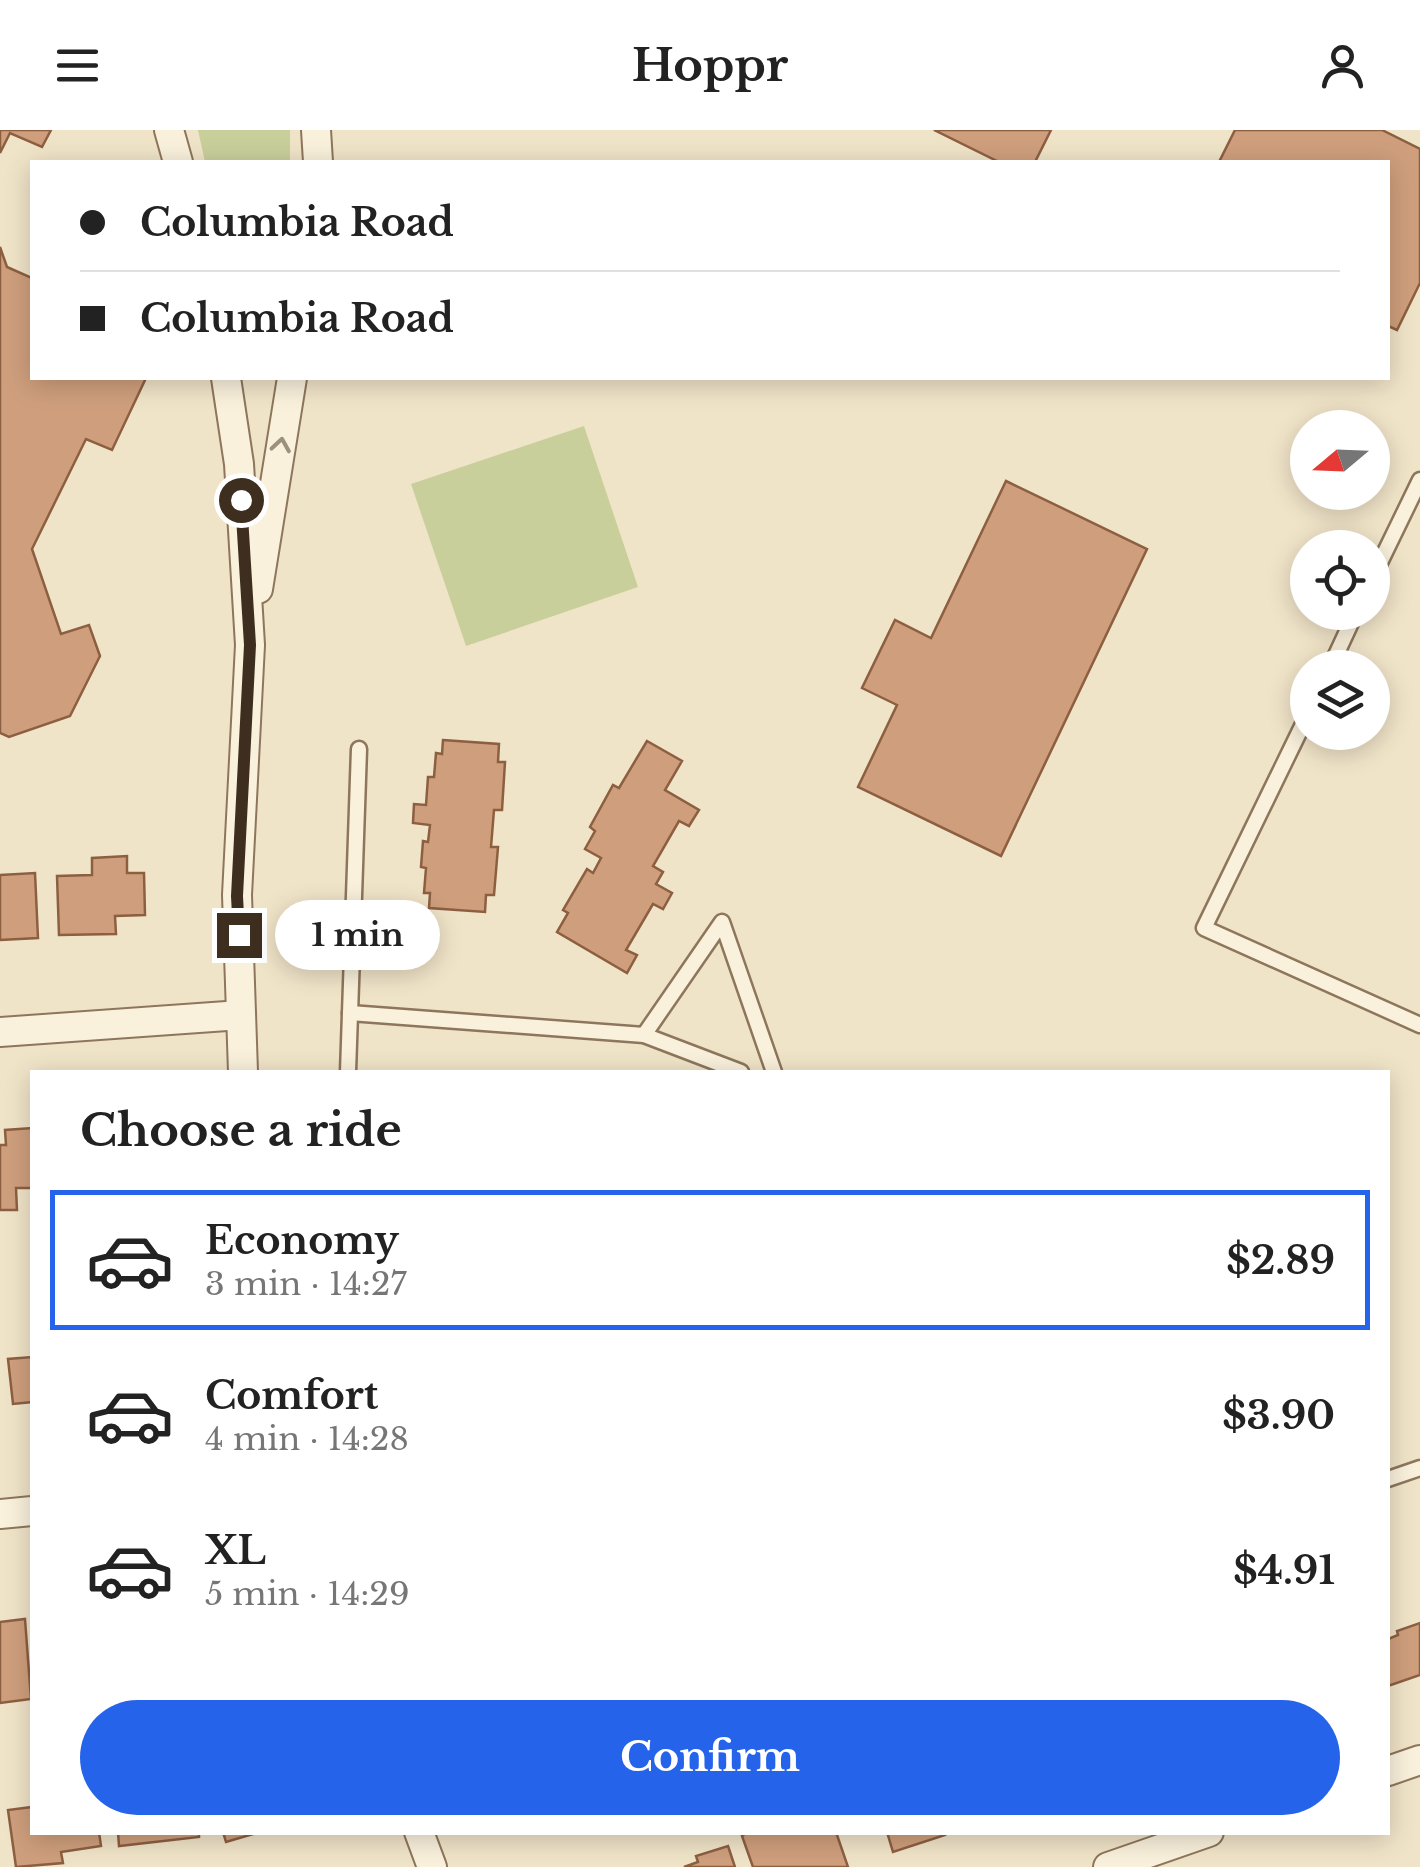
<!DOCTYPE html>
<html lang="en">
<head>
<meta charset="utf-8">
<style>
	:root { --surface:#fff; --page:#f6f6f6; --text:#222; --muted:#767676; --line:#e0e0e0; --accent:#2563eb }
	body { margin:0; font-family:"Libre Baskerville",serif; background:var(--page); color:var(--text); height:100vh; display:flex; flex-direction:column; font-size:38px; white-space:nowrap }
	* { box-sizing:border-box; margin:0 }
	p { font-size:32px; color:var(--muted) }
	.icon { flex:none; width:55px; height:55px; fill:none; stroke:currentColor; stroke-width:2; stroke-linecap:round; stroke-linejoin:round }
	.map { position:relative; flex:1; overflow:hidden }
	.details { position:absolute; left:30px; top:940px; width:1360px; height:765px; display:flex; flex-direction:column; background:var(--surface); border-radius:0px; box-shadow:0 5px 25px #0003 }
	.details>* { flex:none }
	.top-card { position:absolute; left:30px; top:30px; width:1360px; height:220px; border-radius:0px; box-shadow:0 5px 25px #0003; display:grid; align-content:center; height:220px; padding:0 50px; background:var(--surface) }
	.needle { width:65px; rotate:251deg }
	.tools { position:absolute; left:1290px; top:280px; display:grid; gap:20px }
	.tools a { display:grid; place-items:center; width:100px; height:100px; border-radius:50%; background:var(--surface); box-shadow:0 5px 25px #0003; font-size:50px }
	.end { position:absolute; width:45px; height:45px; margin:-22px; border:12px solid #3d2e20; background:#fff; box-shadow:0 0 0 5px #fff }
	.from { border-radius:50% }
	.bubble { position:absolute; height:70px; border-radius:35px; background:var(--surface); box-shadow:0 5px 25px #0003; font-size:32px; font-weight:800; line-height:70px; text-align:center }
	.top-card b { display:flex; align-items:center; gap:35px; height:95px; font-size:38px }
	.top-card b+b { border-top:2px solid var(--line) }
	.top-card i { width:25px; height:25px; background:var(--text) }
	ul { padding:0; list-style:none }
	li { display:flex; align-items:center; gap:30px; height:140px; margin:0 20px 15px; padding:0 30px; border:5px solid transparent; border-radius:0px }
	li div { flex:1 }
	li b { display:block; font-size:38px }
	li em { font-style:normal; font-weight:800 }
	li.current { border-color:var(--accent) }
	li>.icon { width:90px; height:90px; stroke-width:1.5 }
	h2 { padding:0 50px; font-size:45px; line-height:120px }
	.cta { display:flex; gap:20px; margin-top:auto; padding:20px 50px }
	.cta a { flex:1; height:115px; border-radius:60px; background:var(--accent); color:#fff; font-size:40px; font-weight:800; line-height:115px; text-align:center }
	header { display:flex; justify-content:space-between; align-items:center; height:130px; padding:0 50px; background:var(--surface); font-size:45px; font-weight:800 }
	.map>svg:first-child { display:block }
	.green { fill:#c9cf9b }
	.building { fill:#cf9f7d; stroke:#8d5f41; stroke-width:2.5 }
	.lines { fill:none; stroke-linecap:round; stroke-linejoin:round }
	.service-casing { stroke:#8d765c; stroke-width:19 }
	.minor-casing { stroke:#8d765c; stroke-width:32 }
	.service { stroke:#faf1dc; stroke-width:14 }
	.minor { stroke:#faf1dc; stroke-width:28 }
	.oneway { stroke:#9c907e }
	.route { stroke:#3d2e20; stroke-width:12 }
</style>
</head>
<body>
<header><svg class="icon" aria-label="menu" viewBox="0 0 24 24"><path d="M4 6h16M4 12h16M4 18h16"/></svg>Hoppr<svg class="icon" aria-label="person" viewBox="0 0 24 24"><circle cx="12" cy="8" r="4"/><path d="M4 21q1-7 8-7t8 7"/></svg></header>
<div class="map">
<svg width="1420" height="1737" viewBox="0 0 1420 1737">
	<rect width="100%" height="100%" fill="#f0e4c8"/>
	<g class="green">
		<polygon points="198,0 290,0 290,32 205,32"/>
		<polygon points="584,296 638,457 466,516 411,354"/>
	</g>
	<g class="building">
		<polygon points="0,0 51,0 42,17 10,3 0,23"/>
		<polygon points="934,0 1051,0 1035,32 999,32"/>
		<polygon points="1235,0 1382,0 1420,19 1420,153 1397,200 1388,196 1388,32 1219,32"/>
		<polygon points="0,117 7,137 32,148 32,248 146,248 112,320 86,309 32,419 61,504 89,495 100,526 70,586 9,607 0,603"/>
		<polygon points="1006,351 1147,419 1001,726 858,657 897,575 862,558 895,490 931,508"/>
		<polygon points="443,610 499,614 498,632 505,632 502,680 494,680 491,717 498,717 494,765 486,765 485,782 429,778 430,763 424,763 426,738 421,737 423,711 428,712 430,695 413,693 414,674 426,675 428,647 434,647 436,623 442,624"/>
		<polygon points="647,611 682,631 665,660 699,680 689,696 679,691 653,736 663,742 656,754 672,763 663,779 653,774 626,820 637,825 627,843 557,802 568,783 563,780 587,739 593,743 601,728 585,719 595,701 590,697 613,655 619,658"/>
		<polygon points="127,726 127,743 144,743 145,785 115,786 116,804 59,805 57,746 92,745 92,728"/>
		<polygon points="35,743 38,808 0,810 0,745"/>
		<polygon points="32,998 32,1058 16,1058 17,1080 0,1080 0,1015 6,1015 5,1000"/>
		<polygon points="32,1227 32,1272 13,1274 8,1229"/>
		<polygon points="25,1489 31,1569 0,1573 0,1492"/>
		<polygon points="1420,1493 1420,1545 1388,1556 1388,1509 1398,1505 1397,1501"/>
		<polygon points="32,1677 32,1702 99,1702 101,1716 61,1722 63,1733 16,1737 8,1680"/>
		<polygon points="118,1702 199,1702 199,1707 119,1716"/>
		<polygon points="223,1702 260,1702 226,1712"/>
		<polygon points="747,1702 836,1702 848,1737 753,1737 742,1706"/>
		<polygon points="887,1702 944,1702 945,1705 893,1722"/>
		<polygon points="728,1716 735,1737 684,1737 698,1732 696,1726"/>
	</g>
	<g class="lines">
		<defs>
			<g id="service">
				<polyline points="1372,449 1420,350"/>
				<polyline points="1330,538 1356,482"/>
				<polyline points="1308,584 1204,798 1420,895"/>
				<polyline points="350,883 644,905 741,942"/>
				<polyline points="644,905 722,792 774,942"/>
				<polyline points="348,942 359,619"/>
				<polyline points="1388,1349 1420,1338"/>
			</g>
			<g id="minor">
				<polyline points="169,0 178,32"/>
				<polyline points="316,0 318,32"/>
				<polyline points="226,248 239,334 250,515 237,765 243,942"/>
				<polyline points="258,459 292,248"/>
				<polyline points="0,902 241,885"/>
				<polyline points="0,1384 32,1381"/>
				<polyline points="1388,1641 1420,1630"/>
				<polyline points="419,1702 432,1737"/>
				<polyline points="1108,1737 1209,1702"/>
			</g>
		</defs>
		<use href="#service" class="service-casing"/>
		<use href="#minor" class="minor-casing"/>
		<use href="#service" class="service"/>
		<use href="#minor" class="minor"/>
	</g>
	<defs><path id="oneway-chevron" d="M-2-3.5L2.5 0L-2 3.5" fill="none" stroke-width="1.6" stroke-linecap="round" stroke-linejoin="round" transform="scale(2.5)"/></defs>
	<use class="oneway" href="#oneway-chevron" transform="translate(281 315) rotate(-81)"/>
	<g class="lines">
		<polyline class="route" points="239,805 237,766 250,515 241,370"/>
	</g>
</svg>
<div class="tools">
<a><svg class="needle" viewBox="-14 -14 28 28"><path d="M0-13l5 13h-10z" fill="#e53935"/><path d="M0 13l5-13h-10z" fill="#767676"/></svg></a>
<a><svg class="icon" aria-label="locate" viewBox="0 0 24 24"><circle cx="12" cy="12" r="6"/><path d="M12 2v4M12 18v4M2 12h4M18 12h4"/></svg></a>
<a><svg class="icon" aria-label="layers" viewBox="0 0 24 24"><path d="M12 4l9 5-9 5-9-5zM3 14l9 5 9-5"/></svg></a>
</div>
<i class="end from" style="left:241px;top:370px"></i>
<i class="end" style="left:239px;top:805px"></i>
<div class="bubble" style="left:275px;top:770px;width:165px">1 min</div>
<div class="top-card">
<b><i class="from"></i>Columbia Road</b>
<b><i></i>Columbia Road</b>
</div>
<section class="details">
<h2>Choose a ride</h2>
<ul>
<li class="current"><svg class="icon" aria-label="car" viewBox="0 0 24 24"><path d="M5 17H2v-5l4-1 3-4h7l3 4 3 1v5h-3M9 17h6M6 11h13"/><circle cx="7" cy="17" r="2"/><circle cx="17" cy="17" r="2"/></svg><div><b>Economy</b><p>3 min · 14:27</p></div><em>$2.89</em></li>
<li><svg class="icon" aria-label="car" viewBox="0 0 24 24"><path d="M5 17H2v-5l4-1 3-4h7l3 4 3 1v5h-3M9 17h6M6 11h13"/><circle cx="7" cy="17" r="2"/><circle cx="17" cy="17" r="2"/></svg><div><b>Comfort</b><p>4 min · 14:28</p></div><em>$3.90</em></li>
<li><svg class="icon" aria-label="car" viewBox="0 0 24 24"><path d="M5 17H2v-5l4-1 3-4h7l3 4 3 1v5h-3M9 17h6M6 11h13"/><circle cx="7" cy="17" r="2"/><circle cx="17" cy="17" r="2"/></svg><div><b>XL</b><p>5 min · 14:29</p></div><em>$4.91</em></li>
</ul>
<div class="cta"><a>Confirm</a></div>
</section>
</div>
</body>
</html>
